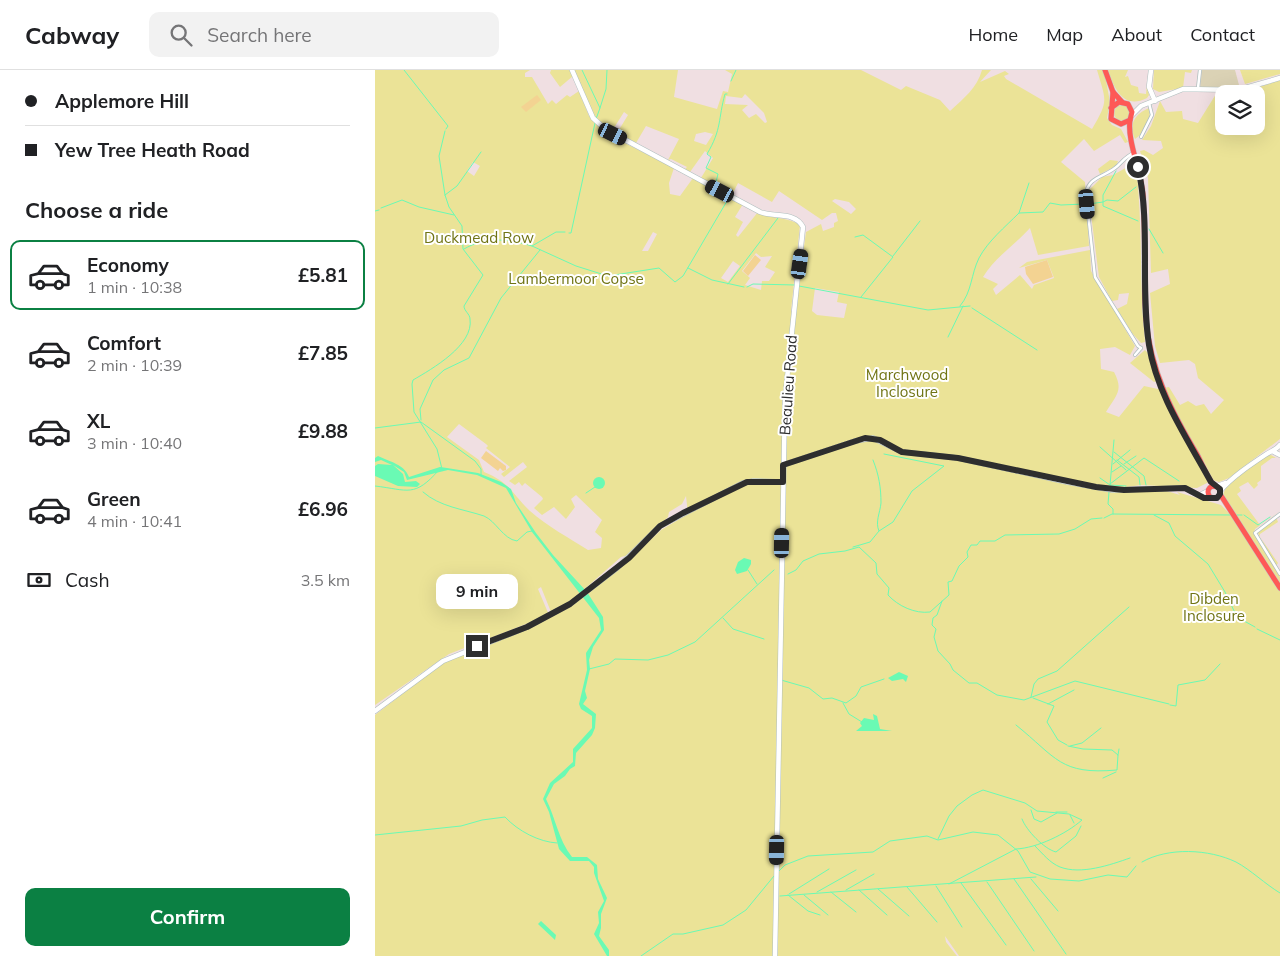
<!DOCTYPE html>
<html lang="en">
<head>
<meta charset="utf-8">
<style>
	:root { --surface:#fff; --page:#f2f2f2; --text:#202124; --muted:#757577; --line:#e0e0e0; --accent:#0b8043 }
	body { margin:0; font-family:Mulish,sans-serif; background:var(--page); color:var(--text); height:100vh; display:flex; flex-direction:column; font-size:19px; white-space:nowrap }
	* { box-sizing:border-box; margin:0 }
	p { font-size:16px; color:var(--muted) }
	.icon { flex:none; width:28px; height:28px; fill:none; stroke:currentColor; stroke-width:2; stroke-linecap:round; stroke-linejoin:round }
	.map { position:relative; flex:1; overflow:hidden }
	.drawer { display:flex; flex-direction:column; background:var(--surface); width:375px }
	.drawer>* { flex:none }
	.top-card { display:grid; align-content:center; height:110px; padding:0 25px; background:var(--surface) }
	.buttons { position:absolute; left:840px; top:15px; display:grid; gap:10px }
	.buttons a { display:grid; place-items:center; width:50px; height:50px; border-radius:10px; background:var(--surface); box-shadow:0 5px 20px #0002; font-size:25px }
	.end { position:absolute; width:22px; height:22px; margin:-11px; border:6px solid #2e2e2e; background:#fff; box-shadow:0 0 0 2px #fff }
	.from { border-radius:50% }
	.bubble { position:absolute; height:35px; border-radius:10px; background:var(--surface); box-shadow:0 5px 20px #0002; font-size:16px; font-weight:700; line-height:35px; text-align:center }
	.car { position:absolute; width:15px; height:30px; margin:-15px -8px; border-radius:6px; box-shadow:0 0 4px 1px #0007; background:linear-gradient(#222 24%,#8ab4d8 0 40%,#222 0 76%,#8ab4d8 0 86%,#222 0) }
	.top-card b { display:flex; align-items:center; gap:18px; height:48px; font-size:19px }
	.top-card b+b { border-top:1px solid var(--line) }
	.top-card i { width:12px; height:12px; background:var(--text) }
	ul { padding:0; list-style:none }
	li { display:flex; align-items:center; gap:15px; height:70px; margin:0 10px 8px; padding:0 15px; border:2px solid transparent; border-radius:10px }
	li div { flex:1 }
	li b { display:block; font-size:19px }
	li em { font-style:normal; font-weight:700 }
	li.active { border-color:var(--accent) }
	li>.icon { width:45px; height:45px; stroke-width:1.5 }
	h2 { padding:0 25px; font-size:22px; line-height:60px }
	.pay { display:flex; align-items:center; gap:12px; height:55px; padding:0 25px; font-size:19px }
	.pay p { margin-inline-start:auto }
	.action { display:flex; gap:10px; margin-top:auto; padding:10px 25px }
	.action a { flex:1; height:58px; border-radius:10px; background:var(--accent); color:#fff; font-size:20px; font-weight:700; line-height:58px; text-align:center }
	header { display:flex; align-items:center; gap:30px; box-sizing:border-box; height:70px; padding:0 25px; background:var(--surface); border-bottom:1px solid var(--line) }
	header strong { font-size:24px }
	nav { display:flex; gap:28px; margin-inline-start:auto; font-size:18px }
	.search { width:350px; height:45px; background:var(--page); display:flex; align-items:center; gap:12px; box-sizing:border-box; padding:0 18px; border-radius:10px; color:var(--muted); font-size:19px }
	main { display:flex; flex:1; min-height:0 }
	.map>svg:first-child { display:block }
	.green { fill:#ebe397; fill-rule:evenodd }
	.cemetery { fill:#dbd2b5 }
	.pitch { fill:#f3d392 }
	.water { fill:#6afab4 }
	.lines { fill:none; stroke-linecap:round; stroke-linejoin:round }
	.stream { stroke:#6afab4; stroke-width:1 }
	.street-casing { stroke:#afbebe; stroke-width:4 }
	.secondary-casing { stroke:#afbebe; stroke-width:5.5 }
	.primary-casing { stroke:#c4c4c4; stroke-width:6 }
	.street { stroke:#fff; stroke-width:2.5 }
	.secondary { stroke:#fff; stroke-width:4.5 }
	.primary { stroke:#fe5956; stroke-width:5 }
	.route { stroke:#2e2e2e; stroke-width:6 }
	.labels { text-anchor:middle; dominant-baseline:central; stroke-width:4; stroke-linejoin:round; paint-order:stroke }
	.park-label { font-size:15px; fill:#707414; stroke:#fff }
	.street-label { font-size:15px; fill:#2e2e2e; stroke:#fff }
</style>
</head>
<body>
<header>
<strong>Cabway</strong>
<div class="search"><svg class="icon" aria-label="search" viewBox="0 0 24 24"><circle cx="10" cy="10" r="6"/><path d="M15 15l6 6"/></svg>Search here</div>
<nav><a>Home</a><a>Map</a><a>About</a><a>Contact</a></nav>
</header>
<main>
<section class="drawer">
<div class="top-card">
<b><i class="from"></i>Applemore Hill</b>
<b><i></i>Yew Tree Heath Road</b>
</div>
<h2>Choose a ride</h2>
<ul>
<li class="active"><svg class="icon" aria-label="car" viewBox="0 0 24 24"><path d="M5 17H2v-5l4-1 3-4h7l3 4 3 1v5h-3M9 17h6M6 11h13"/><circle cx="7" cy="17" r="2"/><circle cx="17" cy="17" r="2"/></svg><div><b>Economy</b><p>1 min · 10:38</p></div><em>£5.81</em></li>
<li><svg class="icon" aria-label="car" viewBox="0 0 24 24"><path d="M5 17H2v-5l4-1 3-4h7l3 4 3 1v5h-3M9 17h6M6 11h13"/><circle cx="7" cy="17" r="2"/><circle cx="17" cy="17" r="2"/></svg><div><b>Comfort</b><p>2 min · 10:39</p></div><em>£7.85</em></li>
<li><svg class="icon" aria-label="car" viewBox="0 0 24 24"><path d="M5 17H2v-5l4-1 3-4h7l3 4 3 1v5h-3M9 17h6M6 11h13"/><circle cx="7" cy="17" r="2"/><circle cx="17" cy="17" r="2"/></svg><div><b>XL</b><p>3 min · 10:40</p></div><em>£9.88</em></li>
<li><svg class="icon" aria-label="car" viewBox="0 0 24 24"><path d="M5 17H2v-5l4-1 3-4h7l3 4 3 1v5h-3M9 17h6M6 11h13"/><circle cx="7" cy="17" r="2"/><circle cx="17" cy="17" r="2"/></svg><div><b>Green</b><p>4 min · 10:41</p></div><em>£6.96</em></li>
</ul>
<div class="pay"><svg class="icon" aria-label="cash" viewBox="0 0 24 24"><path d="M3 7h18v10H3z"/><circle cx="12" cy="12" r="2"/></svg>Cash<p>3.5 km</p></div>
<div class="action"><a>Confirm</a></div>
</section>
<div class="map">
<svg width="905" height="886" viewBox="0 0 905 886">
	<rect width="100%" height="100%" fill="#f0dfe2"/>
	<g class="green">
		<path d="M0,0H155L150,3V7H157L173,34L177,30L181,34L192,25L195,27L204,21L214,46L236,64H232L299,98L294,113L295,124L305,126L318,108L368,134L360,147L368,152L361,165L363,167L383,142C397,150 412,146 425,155L416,241L420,243L431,162L446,154L448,161L459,157V153L463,151L461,143H457L447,150L404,121L397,132L363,113L357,125L326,108L338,88L330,81L315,102L310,99L312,97L296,89L293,90L304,69L271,56L261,73L242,63L253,45L249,42L237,61L219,46L199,0H303L299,27L342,39L348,21L353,22L357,4L350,0H486L526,20L531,16L565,30L575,41C589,28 602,18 607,0H616L605,12L630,1L634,4L629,6L631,9L717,59C734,30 731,31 722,0H729L735,32L732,48L737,55L746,59L753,72L750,73L745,65L719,81L709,69L686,92L710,112L714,176L663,185L655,158C640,175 620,187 608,207L623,214L618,219L621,225L645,205L657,219L659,215L679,208L672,190L644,198L652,192L715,180L716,201L760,276L755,285L740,277L725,279L726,299L739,302C749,321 741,325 731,342L744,347L769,316L783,319L794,317L805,335L813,331L821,336L829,334L836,344L849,330L823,308L820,294L814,290L785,293L780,276L775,223L795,214L793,199L776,203L773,108L765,81L769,80L778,85L788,78L786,71L767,70L776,56L785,31L791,42L807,41L808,49L823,53L841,24H849V56H881V24H863L905,10V369L854,408L844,412L838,410L822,418L766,415L746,418L708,413L730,421L785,419L805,425L802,422L846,435L856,445L905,521V886H584L570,866L571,872L582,886H400L408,472L405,476L398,886H0V645L69,592L192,539L252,492L286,460L313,444L311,426L307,434L294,442L293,447L254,485L246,487L197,530L176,542L166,517L163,519L174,545L74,584L0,635ZM370,24L389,43L392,52L390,53L381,44L374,48L367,40L373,35L350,34L351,26L367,28ZM330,62L338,64L331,75L319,71L321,64ZM98,92L105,96L99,106L92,101ZM460,129L474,132L481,139L476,144L457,131ZM278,162L282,164L273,181H267ZM381,183L386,187L397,186L390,197L400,202L394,211H387L386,220L370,215L375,208L367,201ZM358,191L365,196L353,212L346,208ZM440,218L464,222L462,232L472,234L469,248L442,245L437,241ZM84,354L111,374L113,376L111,378L135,397L126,404L129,407L148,392L152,397L134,411L140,415L144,412L147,416L150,413L167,427L168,429L159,438L167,445L179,437L191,449L200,437L196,429L201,425L227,450L220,462L227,468L226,478L213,480C194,468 172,456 155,441C136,423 136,413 109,402L104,390L72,367Z"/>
		<polygon points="176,0 195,0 198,6 185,17 175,3"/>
		<path d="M733,0H753L750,7L753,6L756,15L763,17L764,23L771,24L772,15L774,25L772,28C749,40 739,19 733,0Z"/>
		<polygon points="779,0 817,0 816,3 810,2 808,18 784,22 778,19"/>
		<polygon points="865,0 905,0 905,4 870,14"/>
		<circle cx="747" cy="43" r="8"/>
		<path d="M774,38C777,50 770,62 760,69C753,54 760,44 774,38Z"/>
		<polygon points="735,90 743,91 741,96 725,104 723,99"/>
		<path d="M756,95H761C768,154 764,213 770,272L766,273L757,263L742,239L752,234L754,223L744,224L743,230L737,231L724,207L713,121L727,107L738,105Z"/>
		<polygon points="770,280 774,284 782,311 779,312 755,293"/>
		<polygon points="896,385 901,388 897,388 886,396 886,410 882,413 883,415 879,419 873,412 864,417 866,421 862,424 885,455 905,441 880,459 879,463 905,507 905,513 848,424 853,414 890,386"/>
		<polygon points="901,447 903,452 885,464 885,467 903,493 901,496 883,463 883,460"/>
	</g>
	<polygon class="cemetery" points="827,0 860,0 864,15 849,19 825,18"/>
	<g class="pitch">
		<polygon points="162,25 166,30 151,42 146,37"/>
		<polygon points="380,185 386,190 373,206 368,201"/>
		<polygon points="672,190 678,207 658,214 651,204 650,197"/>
		<polygon points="111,381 131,396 131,400 128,401 125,398 123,401 106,388"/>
	</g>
	<g class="water">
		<path d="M3,386C15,392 29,394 34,407L65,397L72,398L103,403L126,412L136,419L141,433L161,463L178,485L212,522L228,547L229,560L218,577L214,590L215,599L210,621L212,628L208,634L221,644L220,658L217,665L201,683L200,696L195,699L190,706L179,714L171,729C181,749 183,769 197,787H212L222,795L223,809L232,828L226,844V858L224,866L234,880V886H232L219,864L224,853L223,842L229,831L219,803V797L214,791H195L184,779L174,742L168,729L175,713L198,692V679L217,658V646L206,639L204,634L212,600L211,583L226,560L224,548L157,462L131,418L102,405L73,400L32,410L29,402L18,395L28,404L30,412L41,411L45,414L42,417L23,416L0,406V396L3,394L17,395L6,390L0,392V388Z"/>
		<circle cx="224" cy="413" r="6"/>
		<polygon points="369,488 376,490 376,494 372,501 362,504 360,500 363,492"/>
		<polygon points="524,602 533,606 531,612 528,609 517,611 513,608"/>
		<polygon points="498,644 502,646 505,659 517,661 481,661 487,656 485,653 489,648 499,650"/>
		<polygon points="166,851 181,865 180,870 163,854"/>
	</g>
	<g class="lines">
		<g class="stream">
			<polyline points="29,0 73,56 71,59"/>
			<polyline points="207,0 225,38 221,49"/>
			<polyline points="356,11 361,0"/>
			<polyline points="225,38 231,19 232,0"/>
			<polyline points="741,101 728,125 728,132 732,130 743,131 761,117"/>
			<path d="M340,116L343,104L331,98L336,87L332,84C347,59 343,49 350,24H352"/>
			<polyline points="70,125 82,116 106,82"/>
			<polyline points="714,134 728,132 728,136 763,151"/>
			<polyline points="6,138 27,130 44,137 79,145"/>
			<polyline points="0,141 4,140"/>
			<polyline points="644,143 654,113"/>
			<polyline points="774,159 788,183"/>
			<polyline points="194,163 196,163 220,53"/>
			<polyline points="480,167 488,165 518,187 486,227"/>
			<polyline points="157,176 201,196 233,206 284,198 300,212 308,206 352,131 339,122 339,120"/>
			<path d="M89,179C111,166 134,169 157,176L181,162H190"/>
			<polyline points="518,186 545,151"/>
			<polyline points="313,198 337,210 369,217"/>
			<polyline points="353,214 403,148"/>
			<polyline points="424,216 553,240 595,236"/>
			<polyline points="372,217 378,214 420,215"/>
			<path d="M585,236C597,222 596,204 604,188C613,171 630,157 644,143L668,142L675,133L686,135L710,134"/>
			<polyline points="597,238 662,280"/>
			<polyline points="573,267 588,236"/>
			<polyline points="46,350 45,339 58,310 69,300 94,288 126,228 165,180"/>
			<polyline points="0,358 46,352 100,391 106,399 106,405"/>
			<polyline points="739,370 735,415 751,416"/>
			<polyline points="725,377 751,400"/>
			<polyline points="739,382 769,406 771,415"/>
			<path d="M498,390C504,405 506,418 506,433C505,443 500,452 504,461L518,452L537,421L569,396L509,384"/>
			<polyline points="742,390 764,407 765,415"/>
			<polyline points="738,394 755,380"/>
			<polyline points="749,394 761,386"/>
			<path d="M67,399L62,379L39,342L37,314L38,310C57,299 99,275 95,249C95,244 89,241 89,236L108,205L88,179L87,156L74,137L70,125L64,86L70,61"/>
			<polyline points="737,402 746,396"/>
			<polyline points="725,408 735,415"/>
			<polyline points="735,414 769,388 804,411"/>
			<path d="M0,416C34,420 39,428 64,400"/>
			<path d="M48,422C65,437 88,439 109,446C121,451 128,469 142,471L152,462L157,461"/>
			<polyline points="734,422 733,434 738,439 738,444"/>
			<polyline points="211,423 220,417"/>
			<polyline points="779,445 794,453 800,466 833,494 850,522 862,547 880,557"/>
			<polyline points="862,445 867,445"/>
			<polyline points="869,445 883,455 895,447"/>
			<polyline points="729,448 737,444 857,445"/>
			<polyline points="478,477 495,472 504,461"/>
			<polyline points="373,500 382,514"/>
			<path d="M413,504L421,500L428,491L444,484L470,481L484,477L501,493L502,504L514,518L513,525C523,536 540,544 555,542L574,525L573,512L577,511L584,496L593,487L592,482L596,475H602L605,471H620L630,465L684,464L700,459L716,449L727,448"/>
			<polyline points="567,531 562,545 558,548 557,555 561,559 559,567 563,581 575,594 578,600 594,613 602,613 622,625 649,630 700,611 794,634"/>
			<polyline points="348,548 358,559 389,569"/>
			<polyline points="882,559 905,570"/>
			<polyline points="214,599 234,594 240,589 273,590 293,585 320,572 399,500"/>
			<polyline points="406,610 434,618 448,629 457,628 471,633 481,626 486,617 509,609"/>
			<polyline points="656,627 659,614 663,609 682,601 754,537"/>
			<polyline points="658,628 679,636 672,652 683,670 692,675"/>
			<polyline points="468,633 474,644 487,652"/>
			<polyline points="673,634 699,620"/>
			<polyline points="795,635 801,636 803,615 830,610 845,594"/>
			<path d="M641,655C682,688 685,705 742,700L743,685L737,680L708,679L693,676"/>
			<polyline points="695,676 707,673 726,658"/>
			<polyline points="743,685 744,679"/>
			<polyline points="728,708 741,702"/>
			<polyline points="656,740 659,749 666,752 682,743"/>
			<polyline points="681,742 692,742"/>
			<polyline points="695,745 699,753"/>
			<path d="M647,749C651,760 669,779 681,782L701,766L706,756"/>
			<path d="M0,765L86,756L107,750L130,747C143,761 164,772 182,773"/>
			<path d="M563,769L574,746L582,736L597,725L608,720L650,733L662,741L694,744L707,750C691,764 662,778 641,779L574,814"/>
			<path d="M660,776C668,784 675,793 685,797C706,805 735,795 755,788"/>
			<path d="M767,792C793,777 834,779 861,792C876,800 890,814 905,823"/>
			<polyline points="403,802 410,795 433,786 498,782 515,771 552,766 563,770 598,762 623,765 643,781 655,802 675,809 704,811 733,805 752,807 761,796"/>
			<polyline points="639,809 691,884"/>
			<polyline points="656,809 683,841"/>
			<polyline points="612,812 659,881"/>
			<polyline points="586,813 631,875"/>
			<polyline points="561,816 587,857"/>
			<polyline points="532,817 562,852"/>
			<polyline points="503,819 534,846"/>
			<polyline points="471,820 499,804"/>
			<polyline points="484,820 512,845"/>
			<polyline points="442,822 481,800"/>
			<polyline points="456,822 481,842"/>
			<polyline points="414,824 454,799"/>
			<polyline points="413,825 433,841 445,845"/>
			<polyline points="429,825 453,845"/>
			<polyline points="405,826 661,807"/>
			<polyline points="266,886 298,864 308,864 348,855 371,840 399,806"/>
		</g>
		<defs>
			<g id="street">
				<polyline points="823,18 825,0"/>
				<polyline points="766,67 777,45 774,33"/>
				<path d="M759,83C749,87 747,93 740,98C729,107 713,107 711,124L720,207L763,276L766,278"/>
				<polyline points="760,285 766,278"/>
				<polyline points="905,444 880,463 905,504"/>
			</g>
			<g id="secondary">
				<path d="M197,0L218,48L230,59L385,142C399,148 420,141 428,157L410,328L400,886"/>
				<polyline points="776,0 774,17 780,31"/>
				<polyline points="757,45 766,36 808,19 863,20 905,8"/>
				<polyline points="899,382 905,385"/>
				<polyline points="408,395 480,371 498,368 527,382 583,388 692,412 737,420 810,418 829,428 837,428"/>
				<polyline points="842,416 851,413"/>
				<path d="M845,421C857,407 875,395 890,385C896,381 901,380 905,375"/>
				<polyline points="825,425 833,421"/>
				<polyline points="0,641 68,591 152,557 195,534 242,498 285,456 368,413 378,411 408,412"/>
			</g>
			<g id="primary">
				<polyline points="730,0 738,22 747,32"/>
				<polyline points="736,38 744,32 753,34 757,42 755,50 746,54 736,49 738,22"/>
				<path d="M755,50C752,71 766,101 768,124C771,166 768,207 771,249C775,300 797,343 823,386C828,396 832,406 839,416"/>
				<circle cx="839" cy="422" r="6"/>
				<polyline points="845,424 905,518"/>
			</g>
		</defs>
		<use href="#street" class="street-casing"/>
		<use href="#secondary" class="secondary-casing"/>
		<use href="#primary" class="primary-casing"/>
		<use href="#street" class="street"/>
		<use href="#secondary" class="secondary"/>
		<use href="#primary" class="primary"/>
	</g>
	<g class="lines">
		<path class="route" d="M102,576L152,557L195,534L254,488L285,456L308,443L372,412H408V395L490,368L505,370L527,382L583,388L721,417L749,420L810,418L829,428H842L845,424V419L836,412C812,368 782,325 774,275C765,216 776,155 763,97"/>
	</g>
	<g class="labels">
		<g class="park-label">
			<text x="104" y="167">Duckmead Row</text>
			<text x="201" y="208">Lambermoor Copse</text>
			<text x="532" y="304">Marchwood<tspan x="532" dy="17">Inclosure</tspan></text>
			<text x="839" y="528">Dibden<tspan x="839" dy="17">Inclosure</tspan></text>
		</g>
		<g class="street-label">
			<text transform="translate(413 315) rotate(-86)">Beaulieu Road</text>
		</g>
	</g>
</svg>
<div class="buttons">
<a><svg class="icon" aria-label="layers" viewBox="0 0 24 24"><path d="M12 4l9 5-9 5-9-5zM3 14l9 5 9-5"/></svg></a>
</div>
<i class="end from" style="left:763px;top:97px"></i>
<i class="end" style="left:102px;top:576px"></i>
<div class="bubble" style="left:61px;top:504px;width:82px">9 min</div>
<i class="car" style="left:238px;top:64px;rotate:116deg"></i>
<i class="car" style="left:345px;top:121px;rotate:297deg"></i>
<i class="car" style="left:712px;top:134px;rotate:175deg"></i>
<i class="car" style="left:425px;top:194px;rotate:8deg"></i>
<i class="car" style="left:407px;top:473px;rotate:1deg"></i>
<i class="car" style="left:402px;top:780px;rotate:181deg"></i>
</div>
</main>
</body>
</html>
